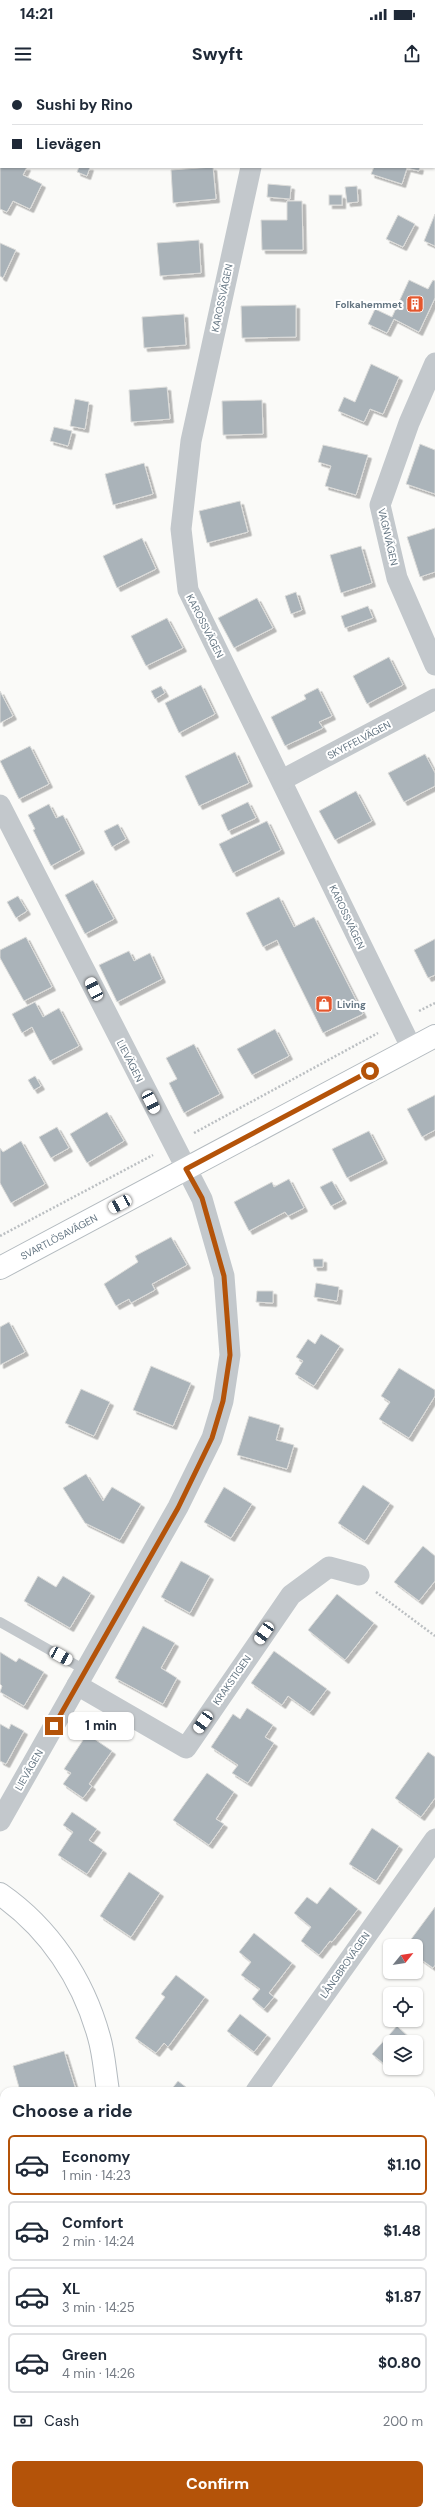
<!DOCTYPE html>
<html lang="en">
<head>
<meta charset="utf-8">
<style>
	:root { --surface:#fff; --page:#f2f2f3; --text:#1f2937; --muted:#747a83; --line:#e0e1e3; --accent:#b45309 }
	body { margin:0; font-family:"DM Sans",sans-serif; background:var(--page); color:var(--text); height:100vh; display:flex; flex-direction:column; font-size:15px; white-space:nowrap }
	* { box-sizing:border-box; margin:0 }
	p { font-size:13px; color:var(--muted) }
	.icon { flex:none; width:22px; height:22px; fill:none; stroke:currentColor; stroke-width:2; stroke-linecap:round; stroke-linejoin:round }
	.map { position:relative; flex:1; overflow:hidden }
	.panel { position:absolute; left:0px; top:2007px; width:435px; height:428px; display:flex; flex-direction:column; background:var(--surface); border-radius:12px 12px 0 0; box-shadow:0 1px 3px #0004 }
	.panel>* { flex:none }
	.guide { position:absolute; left:0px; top:0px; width:435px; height:88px; box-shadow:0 1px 3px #0004; display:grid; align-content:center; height:88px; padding:0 12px; background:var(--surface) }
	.needle { width:26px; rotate:60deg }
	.fabs { position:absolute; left:383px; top:1859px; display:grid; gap:8px }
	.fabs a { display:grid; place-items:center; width:40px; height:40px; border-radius:6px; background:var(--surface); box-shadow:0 1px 3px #0004; font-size:20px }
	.end { position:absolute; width:18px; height:18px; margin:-9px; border:5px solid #b45309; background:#fff; box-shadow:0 0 0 2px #fff }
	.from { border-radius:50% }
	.bubble { position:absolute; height:28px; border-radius:6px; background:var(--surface); box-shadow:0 1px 3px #0004; font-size:13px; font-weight:800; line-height:28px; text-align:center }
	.car { position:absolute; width:12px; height:24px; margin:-12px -6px; border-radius:5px; box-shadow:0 0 3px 1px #0007; background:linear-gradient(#fff 24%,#345 0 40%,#fff 0 76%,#345 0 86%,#fff 0) }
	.guide b { display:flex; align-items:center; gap:14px; height:38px; font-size:15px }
	.guide b+b { border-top:1px solid var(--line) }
	.guide i { width:10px; height:10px; background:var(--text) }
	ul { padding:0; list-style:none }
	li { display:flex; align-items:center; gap:12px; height:60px; margin:0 8px 6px; padding:0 4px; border:2px solid var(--line); border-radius:6px }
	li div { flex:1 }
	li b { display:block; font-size:15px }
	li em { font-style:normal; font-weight:800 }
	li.on { border-color:var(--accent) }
	li>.icon { width:36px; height:36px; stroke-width:1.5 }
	h2 { padding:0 12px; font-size:18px; line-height:48px }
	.pay { display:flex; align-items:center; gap:10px; height:44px; padding:0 12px; font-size:15px }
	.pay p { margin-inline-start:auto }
	.primary-button { display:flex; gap:8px; margin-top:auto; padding:8px 12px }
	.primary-button a { flex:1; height:46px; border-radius:6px; background:var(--accent); color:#fff; font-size:16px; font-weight:800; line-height:46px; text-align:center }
	.status { display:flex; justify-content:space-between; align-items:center; height:28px; padding:0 20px; background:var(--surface); direction:ltr }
	.status svg { height:11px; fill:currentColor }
	header { display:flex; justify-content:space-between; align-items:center; height:52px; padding:0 12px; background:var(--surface); font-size:18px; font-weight:800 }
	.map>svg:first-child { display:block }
	.green { fill:#dadfd7 }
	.building { fill:#aab3b9; stroke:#dcdcda; filter:url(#shadow) }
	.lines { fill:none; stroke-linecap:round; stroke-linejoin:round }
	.secondary-casing { stroke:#b3babf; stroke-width:24 }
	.path { stroke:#bbbfc2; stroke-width:2.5; stroke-dasharray:2 2; stroke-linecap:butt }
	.lane { stroke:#c3c8cc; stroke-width:10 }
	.street { stroke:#c3c8cc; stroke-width:21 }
	.secondary { stroke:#fff; stroke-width:22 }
	.route { stroke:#b45309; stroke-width:5 }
	.labels { text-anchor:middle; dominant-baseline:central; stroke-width:4; stroke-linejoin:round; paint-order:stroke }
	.street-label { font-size:10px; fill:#657683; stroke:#fff }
	.poi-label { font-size:10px; font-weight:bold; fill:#657683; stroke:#fff; text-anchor:end }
</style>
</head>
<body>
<div class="status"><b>14:21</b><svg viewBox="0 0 49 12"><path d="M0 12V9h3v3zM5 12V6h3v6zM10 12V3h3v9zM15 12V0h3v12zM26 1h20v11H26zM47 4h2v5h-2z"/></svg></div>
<header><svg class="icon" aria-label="menu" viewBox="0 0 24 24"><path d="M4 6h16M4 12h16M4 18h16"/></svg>Swyft<svg class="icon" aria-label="share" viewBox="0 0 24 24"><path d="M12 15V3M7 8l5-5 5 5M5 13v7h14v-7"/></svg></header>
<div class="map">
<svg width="435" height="2435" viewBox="0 0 435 2435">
	<defs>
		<filter id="shadow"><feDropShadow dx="3.5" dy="3.5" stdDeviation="0" flood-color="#0004"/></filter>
	</defs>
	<rect width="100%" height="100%" fill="#fafaf8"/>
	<polygon class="green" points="435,0 435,17 434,1 378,1"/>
	<g class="building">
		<polygon points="193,0 228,0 193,1"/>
		<polygon points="0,83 1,87 27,87 23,95 42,104 30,129 13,121 7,132 0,129"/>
		<polygon points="79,87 90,87 87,96 77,92"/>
		<polygon points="213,87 216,119 173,123 171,90"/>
		<polygon points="374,87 420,87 419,91 407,88 402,104 371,94"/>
		<polygon points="268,104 291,106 290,119 267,117"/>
		<polygon points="357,106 358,122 347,123 345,107"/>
		<rect x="329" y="115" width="13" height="10"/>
		<polygon points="287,121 302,121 303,170 262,170 261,140 287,140"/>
		<polygon points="435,134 435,166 424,161"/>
		<polygon points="398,135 415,144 403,167 386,159"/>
		<polygon points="199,160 201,193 160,196 157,163"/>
		<polygon points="0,163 16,170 3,198 0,196"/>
		<polygon points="409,200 428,209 433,200 435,201 435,218 419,252 394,239 387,253 368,244 375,229 392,237"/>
		<polygon points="296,225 296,257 242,258 241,226"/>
		<polygon points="184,234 186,265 144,268 142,237"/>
		<polygon points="371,284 399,297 383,334 370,329 364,342 338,331 344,317 355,322"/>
		<polygon points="167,307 170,339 131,342 129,310"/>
		<polygon points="75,319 89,322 85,349 70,346"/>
		<polygon points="262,320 263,354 223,355 222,321"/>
		<polygon points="54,347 72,351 68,366 50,361"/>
		<polygon points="420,364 435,370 435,414 406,404"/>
		<polygon points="323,365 368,375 356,415 325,406 331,386 318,382"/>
		<polygon points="144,383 153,414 113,425 105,394"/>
		<polygon points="240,421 248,452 207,463 199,431"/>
		<polygon points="435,448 435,492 420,497 407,457"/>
		<polygon points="142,458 156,489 117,508 103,476"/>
		<polygon points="361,466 372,503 341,513 330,475"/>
		<polygon points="296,512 302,530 291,534 285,516"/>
		<polygon points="257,518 273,548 234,568 218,538"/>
		<polygon points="368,526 373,538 345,548 341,536"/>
		<polygon points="167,538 183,568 146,586 131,556"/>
		<polygon points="389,577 403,605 367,624 353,596"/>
		<polygon points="201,605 215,634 179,653 165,623"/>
		<polygon points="161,606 165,613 155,619 151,611"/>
		<polygon points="318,608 332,636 319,642 323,648 285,666 271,637 306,619 304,615"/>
		<polygon points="0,611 13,636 0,643"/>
		<polygon points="30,666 49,704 19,719 0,681"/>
		<polygon points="235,672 249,703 199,726 185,696"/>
		<polygon points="425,674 435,693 435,706 404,722 388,693"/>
		<polygon points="356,711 372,741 335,760 319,731"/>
		<polygon points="248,722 256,738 228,751 221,735"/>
		<polygon points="49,724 56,738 63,735 81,770 51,786 33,750 35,749 28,735"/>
		<polygon points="267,741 281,770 233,793 219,764"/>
		<polygon points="118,744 126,759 112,767 104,751"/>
		<polygon points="93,800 114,839 85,854 65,815"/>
		<polygon points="18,816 27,831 16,838 7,822"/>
		<polygon points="279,817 294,847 314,837 363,934 323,953 277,860 263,867 246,833"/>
		<polygon points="26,857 52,907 24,921 0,878 0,870"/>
		<polygon points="435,859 435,895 428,898 414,870"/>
		<polygon points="129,871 134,881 150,873 162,899 117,922 99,885"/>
		<polygon points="35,922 43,937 59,928 79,966 50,981 32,947 22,953 12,934"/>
		<polygon points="275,949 289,976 252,995 237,969"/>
		<polygon points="194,964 220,1014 184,1033 169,1003 177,999 166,978"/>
		<polygon points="35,996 41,1006 34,1010 28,1000"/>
		<polygon points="435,1015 435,1050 422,1057 407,1029"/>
		<polygon points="107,1032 124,1061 87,1083 70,1054"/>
		<polygon points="57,1047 69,1068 51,1078 39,1057"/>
		<polygon points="369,1051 384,1080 347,1098 332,1069"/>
		<polygon points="21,1061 45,1104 11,1123 0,1103 0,1068 3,1072"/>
		<polygon points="289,1099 304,1128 288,1136 285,1132 249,1151 234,1122 272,1102 274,1107"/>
		<polygon points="332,1101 343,1120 331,1126 320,1107"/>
		<polygon points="171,1157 187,1185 152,1204 155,1210 131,1223 129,1219 116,1226 104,1204 138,1182 135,1176"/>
		<polygon points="313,1179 323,1179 323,1187 314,1187"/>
		<polygon points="316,1203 339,1207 337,1221 314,1217"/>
		<polygon points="257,1211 273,1211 273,1223 256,1222"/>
		<polygon points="9,1242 25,1272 0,1285 0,1247"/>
		<polygon points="321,1254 340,1266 314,1306 295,1294 303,1281 296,1277 308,1259 315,1264"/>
		<polygon points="151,1286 191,1303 173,1346 133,1330"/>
		<polygon points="399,1288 435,1310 435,1316 409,1358 379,1339 390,1322 381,1316"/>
		<polygon points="81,1309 110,1322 94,1356 65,1343"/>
		<polygon points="249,1336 280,1345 276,1360 294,1365 287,1389 237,1375"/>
		<polygon points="86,1394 103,1421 112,1407 141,1424 120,1460 85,1443 63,1408"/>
		<polygon points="363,1405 390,1423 365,1461 338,1443"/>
		<polygon points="224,1407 252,1424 231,1458 204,1442"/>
		<polygon points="423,1466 435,1476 435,1501 419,1521 394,1502"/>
		<polygon points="181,1481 210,1496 190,1533 161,1517"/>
		<polygon points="38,1496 56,1507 63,1496 91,1513 70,1548 24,1521"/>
		<polygon points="337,1514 374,1543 345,1580 308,1550"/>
		<polygon points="143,1546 175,1563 161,1588 177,1598 163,1624 115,1598"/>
		<polygon points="274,1571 327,1609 310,1632 288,1616 282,1625 251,1603"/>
		<polygon points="0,1572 16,1582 19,1578 44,1592 24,1626 0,1612 2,1606 0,1604"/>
		<polygon points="247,1628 273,1645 265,1657 274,1663 248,1703 232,1693 238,1685 211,1667 233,1634 240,1639"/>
		<polygon points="0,1644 9,1649 11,1644 24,1651 6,1684 0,1681"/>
		<polygon points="87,1654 112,1671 89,1704 92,1706 83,1718 63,1704 71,1693 64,1689"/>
		<polygon points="428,1672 435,1677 435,1718 421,1737 395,1718"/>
		<polygon points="207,1693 234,1712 216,1739 224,1744 209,1765 173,1740"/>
		<polygon points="72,1732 97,1749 89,1760 103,1770 87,1794 58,1775 73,1752 63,1745"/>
		<polygon points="372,1748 399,1766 376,1801 349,1784"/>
		<polygon points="129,1792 160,1813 131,1857 100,1836"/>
		<polygon points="330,1807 358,1829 332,1862 330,1861 319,1875 301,1861 311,1847 294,1833 307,1817 317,1824"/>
		<polygon points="435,1827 435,1885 433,1888 416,1876 416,1866 406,1866"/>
		<polygon points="254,1853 292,1883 269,1913 274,1917 264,1929 252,1919 260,1909 241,1895 251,1882 239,1872"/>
		<polygon points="176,1895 205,1917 168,1967 164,1963 156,1973 135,1958 165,1917 161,1914"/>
		<polygon points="240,1934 267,1955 254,1972 227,1951"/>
		<polygon points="397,1946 414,1962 390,1962 390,1989 372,1974"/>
		<polygon points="64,1971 76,2010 20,2011 13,1986"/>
		<polygon points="178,2001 191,2011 170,2011"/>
		<polygon points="435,2048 435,2056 431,2053"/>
		<polygon points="0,2213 4,2215 4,2256 0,2254"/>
		<polygon points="4,2262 4,2279 0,2276 0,2268"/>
		<polygon points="431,2346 435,2348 431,2362"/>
		<polygon points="110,2431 142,2431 142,2435 111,2435"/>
	</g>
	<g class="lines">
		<defs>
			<g id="secondary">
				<polyline points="0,1188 435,956"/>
				<path d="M0,1814C49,1848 83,1899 99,1957C104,1974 105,1993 108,2011"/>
				<polyline points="181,2431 182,2435"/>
			</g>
		</defs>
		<use href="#secondary" class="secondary-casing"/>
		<g class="path">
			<polyline points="419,931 435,923"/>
			<polyline points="194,1053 378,953"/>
			<polyline points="0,1156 153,1075"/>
			<polyline points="376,1512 435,1556"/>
			<polyline points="431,2425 435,2426"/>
		</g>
		<polyline class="lane" points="0,1542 85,1590"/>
		<g class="street">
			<polyline points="357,0 360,1"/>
			<polyline points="12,1 13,0"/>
			<polyline points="270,1 270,0"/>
			<polyline points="434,25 435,25"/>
			<polyline points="0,26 1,24"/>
			<polyline points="251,87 191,361 181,449 188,510 412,969"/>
			<polyline points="435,283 409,343 380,425 397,498 435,585"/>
			<polyline points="282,700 435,619"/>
			<polyline points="0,725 202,1119 224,1196 230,1275 223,1321 212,1358 178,1427 0,1741"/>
			<polyline points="77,1605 186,1668 291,1515 329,1487 359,1495"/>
			<polyline points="256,2011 435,1759"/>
			<polyline points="431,2218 435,2213"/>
			<polyline points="0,2357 4,2352"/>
			<polyline points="305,2435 306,2431"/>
		</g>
		<use href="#secondary" class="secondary"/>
	</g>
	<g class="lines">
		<polyline class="route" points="54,1646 178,1428 212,1358 223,1321 230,1275 224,1196 202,1118 186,1089 370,991"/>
	</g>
	<defs>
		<symbol id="building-square" viewBox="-11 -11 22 22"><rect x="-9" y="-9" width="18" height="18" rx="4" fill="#e4572e" stroke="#fff"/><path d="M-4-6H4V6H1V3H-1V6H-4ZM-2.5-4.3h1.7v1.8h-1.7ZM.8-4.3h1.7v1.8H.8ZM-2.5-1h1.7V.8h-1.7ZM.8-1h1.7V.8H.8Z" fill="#fff"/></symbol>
		<symbol id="shop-square" viewBox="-11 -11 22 22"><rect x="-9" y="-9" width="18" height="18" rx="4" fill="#e4572e" stroke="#fff"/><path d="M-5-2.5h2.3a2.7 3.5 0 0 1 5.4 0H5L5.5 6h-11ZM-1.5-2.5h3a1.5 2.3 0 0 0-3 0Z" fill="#fff"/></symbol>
	</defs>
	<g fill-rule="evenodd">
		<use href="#building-square" x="405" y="214" width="20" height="20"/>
		<use href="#shop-square" x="314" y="914" width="20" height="20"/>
	</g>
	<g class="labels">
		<g class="street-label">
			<text transform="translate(222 218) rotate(-78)">KAROSSVÄGEN</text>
			<text transform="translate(388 457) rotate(77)">VAGNVÄGEN</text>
			<text transform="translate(205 546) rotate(63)">KAROSSVÄGEN</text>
			<text transform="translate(359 660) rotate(-28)">SKYFFELVÄGEN</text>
			<text transform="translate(347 837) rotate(65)">KAROSSVÄGEN</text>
			<text transform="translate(130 981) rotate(63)">LIEVÄGEN</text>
			<text transform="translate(59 1157) rotate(-28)">SVARTLÖSAVÄGEN</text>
			<text transform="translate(232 1600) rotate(-55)">KRAKSTIGEN</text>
			<text transform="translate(29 1690) rotate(-60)">LIEVÄGEN</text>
			<text transform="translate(345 1885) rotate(-55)">LÅNGBROVÄGEN</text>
		</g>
		<g class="poi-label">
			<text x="402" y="224">Folkahemmet</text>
			<text x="337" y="924" text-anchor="start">Living</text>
		</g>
	</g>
</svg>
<div class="fabs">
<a><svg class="needle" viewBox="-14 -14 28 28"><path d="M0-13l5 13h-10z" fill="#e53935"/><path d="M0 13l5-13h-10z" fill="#747a83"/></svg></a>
<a><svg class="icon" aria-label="locate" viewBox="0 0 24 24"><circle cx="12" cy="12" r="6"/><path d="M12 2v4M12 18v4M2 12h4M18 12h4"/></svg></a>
<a><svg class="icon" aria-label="layers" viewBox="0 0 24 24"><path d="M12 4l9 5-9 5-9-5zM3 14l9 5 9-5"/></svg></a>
</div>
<i class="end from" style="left:370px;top:991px"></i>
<i class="end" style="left:54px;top:1646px"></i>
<div class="bubble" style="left:68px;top:1632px;width:66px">1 min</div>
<i class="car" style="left:94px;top:909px;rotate:333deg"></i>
<i class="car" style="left:151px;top:1022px;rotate:153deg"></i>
<i class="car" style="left:120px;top:1124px;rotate:242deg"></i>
<i class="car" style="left:264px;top:1553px;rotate:215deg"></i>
<i class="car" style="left:61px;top:1576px;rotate:119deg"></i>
<i class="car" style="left:203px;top:1642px;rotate:215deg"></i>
<div class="guide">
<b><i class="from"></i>Sushi by Rino</b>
<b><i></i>Lievägen</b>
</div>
<section class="panel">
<h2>Choose a ride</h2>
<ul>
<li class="on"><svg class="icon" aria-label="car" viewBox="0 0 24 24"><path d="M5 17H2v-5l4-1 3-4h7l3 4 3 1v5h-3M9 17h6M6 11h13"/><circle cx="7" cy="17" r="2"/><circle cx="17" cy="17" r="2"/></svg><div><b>Economy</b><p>1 min · 14:23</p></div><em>$1.10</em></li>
<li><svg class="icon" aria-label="car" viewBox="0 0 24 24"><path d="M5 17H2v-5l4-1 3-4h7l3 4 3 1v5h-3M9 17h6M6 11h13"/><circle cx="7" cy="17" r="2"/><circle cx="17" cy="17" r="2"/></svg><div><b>Comfort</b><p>2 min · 14:24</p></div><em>$1.48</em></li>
<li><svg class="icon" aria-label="car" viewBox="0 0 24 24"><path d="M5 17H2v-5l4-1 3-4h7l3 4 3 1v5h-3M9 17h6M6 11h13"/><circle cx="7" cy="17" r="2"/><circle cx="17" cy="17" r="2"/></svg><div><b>XL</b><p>3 min · 14:25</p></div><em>$1.87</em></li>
<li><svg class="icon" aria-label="car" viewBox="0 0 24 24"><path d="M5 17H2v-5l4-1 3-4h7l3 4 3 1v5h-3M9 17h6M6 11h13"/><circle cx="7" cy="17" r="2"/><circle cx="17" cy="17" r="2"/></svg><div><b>Green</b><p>4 min · 14:26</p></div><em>$0.80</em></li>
</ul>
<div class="pay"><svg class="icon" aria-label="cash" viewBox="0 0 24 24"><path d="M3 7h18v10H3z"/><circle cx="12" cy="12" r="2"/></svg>Cash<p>200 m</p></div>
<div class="primary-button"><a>Confirm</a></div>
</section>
</div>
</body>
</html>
